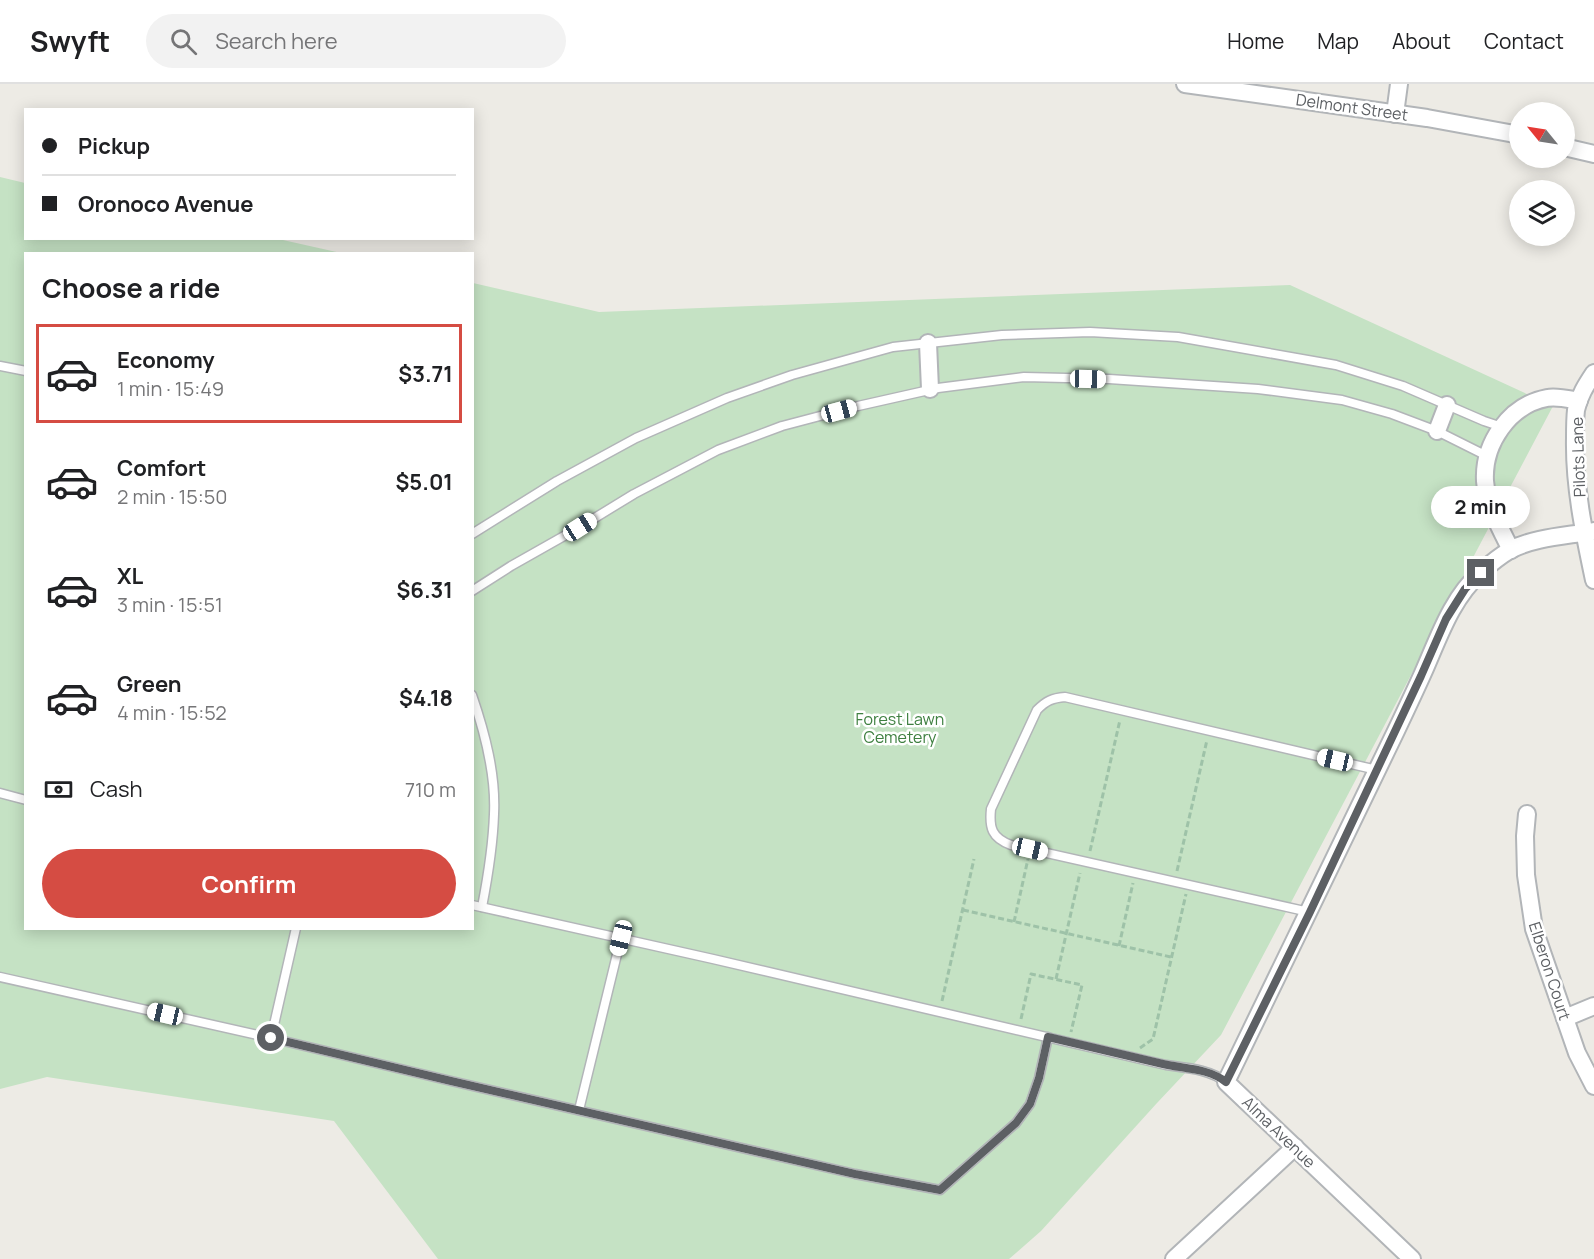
<!DOCTYPE html>
<html lang="en">
<head>
<meta charset="utf-8">
<style>
	:root { --surface:#fff; --page:#f2f2f2; --text:#202124; --muted:#757577; --line:#e0e0e0; --accent:#d54c43 }
	body { margin:0; font-family:Manrope,sans-serif; background:var(--page); color:var(--text); height:100vh; display:flex; flex-direction:column; font-size:22px; white-space:nowrap }
	* { box-sizing:border-box; margin:0 }
	p { font-size:20px; color:var(--muted) }
	.icon { flex:none; width:33px; height:33px; fill:none; stroke:currentColor; stroke-width:2; stroke-linecap:round; stroke-linejoin:round }
	.map { position:relative; flex:1; overflow:hidden }
	.details { position:absolute; left:24px; top:168px; width:450px; height:678px; display:flex; flex-direction:column; background:var(--surface); border-radius:0px; box-shadow:0 3px 15px #0003 }
	.details>* { flex:none }
	.banner { position:absolute; left:24px; top:24px; width:450px; height:132px; border-radius:0px; box-shadow:0 3px 15px #0003; display:grid; align-content:center; height:132px; padding:0 18px; background:var(--surface) }
	.needle { width:39px; rotate:300deg }
	.buttons { position:absolute; left:1509px; top:18px; display:grid; gap:12px }
	.buttons a { display:grid; place-items:center; width:66px; height:66px; border-radius:50%; background:var(--surface); box-shadow:0 3px 15px #0003; font-size:30px }
	.end { position:absolute; width:27px; height:27px; margin:-14px; border:8px solid #5d6064; background:#fff; box-shadow:0 0 0 3px #fff }
	.from { border-radius:50% }
	.bubble { position:absolute; height:42px; border-radius:21px; background:var(--surface); box-shadow:0 3px 15px #0003; font-size:20px; font-weight:700; line-height:42px; text-align:center }
	.car { position:absolute; width:18px; height:36px; margin:-18px -9px; border-radius:8px; box-shadow:0 0 4px 2px #0007; background:linear-gradient(#fff 24%,#345 0 40%,#fff 0 76%,#345 0 86%,#fff 0) }
	.banner b { display:flex; align-items:center; gap:21px; height:57px; font-size:22px }
	.banner b+b { border-top:2px solid var(--line) }
	.banner i { width:15px; height:15px; background:var(--text) }
	ul { padding:0; list-style:none }
	li { display:flex; align-items:center; gap:18px; height:99px; margin:0 12px 9px; padding:0 6px; border:3px solid transparent; border-radius:0px }
	li div { flex:1 }
	li b { display:block; font-size:22px }
	li em { font-style:normal; font-weight:700 }
	li.active { border-color:var(--accent) }
	li>.icon { width:54px; height:54px; stroke-width:1.5 }
	h2 { padding:0 18px; font-size:27px; line-height:72px }
	.pay { display:flex; align-items:center; gap:15px; height:66px; padding:0 18px; font-size:22px }
	.pay p { margin-inline-start:auto }
	.button { display:flex; gap:12px; margin-top:auto; padding:12px 18px }
	.button a { flex:1; height:69px; border-radius:36px; background:var(--accent); color:#fff; font-size:24px; font-weight:700; line-height:69px; text-align:center }
	header { display:flex; align-items:center; gap:36px; box-sizing:border-box; height:84px; padding:0 30px; background:var(--surface); border-bottom:2px solid var(--line) }
	header strong { font-size:28px }
	nav { display:flex; gap:33px; margin-inline-start:auto; font-size:21px }
	.search { width:420px; height:54px; background:var(--page); display:flex; align-items:center; gap:15px; box-sizing:border-box; padding:0 21px; border-radius:33px; color:var(--muted); font-size:22px }
	.map>svg:first-child { display:block }
	.green { fill:#c5e2c4 }
	.lines { fill:none; stroke-linecap:round; stroke-linejoin:round }
	.service-casing { stroke:#b2b5b8; stroke-width:11 }
	.minor-casing { stroke:#b2b5b8; stroke-width:20 }
	.path { stroke:#9ec2a8; stroke-width:3; stroke-dasharray:6 3; stroke-linecap:butt }
	.service { stroke:#fff; stroke-width:8 }
	.minor { stroke:#fff; stroke-width:16 }
	.route { stroke:#5d6064; stroke-width:8 }
	.labels { text-anchor:middle; dominant-baseline:central; stroke-width:5; stroke-linejoin:round; paint-order:stroke }
	.street-label { font-size:16px; fill:#5d6064; stroke:#fff }
	.park-label { font-size:16px; fill:#3f8041; stroke:#fff }
</style>
</head>
<body>
<header>
<strong>Swyft</strong>
<div class="search"><svg class="icon" aria-label="search" viewBox="0 0 24 24"><circle cx="10" cy="10" r="6"/><path d="M15 15l6 6"/></svg>Search here</div>
<nav><a>Home</a><a>Map</a><a>About</a><a>Contact</a></nav>
</header>
<div class="map">
<svg width="1594" height="1175" viewBox="0 0 1594 1175">
	<rect width="100%" height="100%" fill="#edebe5"/>
	<polygon class="green" points="0,93 25,99 26,154 274,154 341,169 26,170 26,844 472,844 473,199 599,228 1290,201 1553,322 1221,951 1157,1019 1041,1147 1009,1175 438,1175 334,1037 47,993 0,1005"/>
	<g class="lines">
		<defs>
			<g id="service">
				<polyline points="0,282 26,287"/>
				<polyline points="472,450 557,397 636,354 727,314 792,291 893,263 1002,251 1090,248 1178,253 1336,281 1403,302 1484,337 1502,343"/>
				<polyline points="472,507 511,482 580,443 634,410 718,366 782,342 858,322 938,304 1024,293 1109,295 1258,305 1342,316 1392,330 1437,347 1487,372"/>
				<path d="M472,611C485,649 496,690 494,730C493,761 488,792 482,823"/>
				<polyline points="0,709 26,716"/>
				<path d="M472,821L713,875L1166,981C1187,984 1209,985 1226,998"/>
				<path d="M1309,828L1011,761C992,754 989,744 991,725L1037,626C1046,617 1052,614 1065,613L1377,686"/>
				<polyline points="0,893 271,954 451,997 855,1090 940,1106 1016,1039 1030,1020 1039,994 1048,953"/>
				<polyline points="271,954 296,844"/>
				<polyline points="579,1026 621,854"/>
			</g>
			<g id="minor">
				<polyline points="1185,0 1427,34 1520,51"/>
				<polyline points="1395,30 1399,0"/>
				<polyline points="1564,63 1594,70"/>
				<polyline points="928,259 930,305"/>
				<path d="M1594,289C1586,301 1579,312 1576,326C1575,335 1575,345 1575,354C1574,402 1584,449 1594,496"/>
				<polyline points="1437,347 1447,321"/>
				<path d="M1511,466C1500,444 1487,421 1485,397C1483,360 1509,321 1547,314C1557,312 1568,315 1579,317"/>
				<polyline points="1527,730 1525,752 1526,791 1534,845 1577,969 1594,1002"/>
				<polyline points="1565,934 1594,922"/>
				<polyline points="1174,1175 1295,1063"/>
				<path d="M1412,1175L1226,998C1283,881 1340,764 1396,647C1405,628 1414,609 1423,589C1439,553 1451,515 1481,488C1490,480 1500,472 1510,466C1535,453 1567,452 1594,447"/>
			</g>
		</defs>
		<use href="#service" class="service-casing"/>
		<use href="#minor" class="minor-casing"/>
		<g class="path">
			<polyline points="1090,767 1120,636"/>
			<polyline points="1177,787 1207,656"/>
			<polyline points="963,826 1171,873"/>
			<polyline points="1014,838 1028,775"/>
			<polyline points="1119,862 1133,799"/>
			<polyline points="1056,895 1080,789"/>
			<polyline points="942,917 974,775"/>
			<polyline points="1021,935 1031,890 1082,901 1071,948"/>
			<polyline points="1140,964 1153,955 1186,810"/>
		</g>
		<use href="#service" class="service"/>
		<use href="#minor" class="minor"/>
	</g>
	<g class="lines">
		<path class="route" d="M271,954L451,997L855,1090L940,1106L1016,1039L1030,1020L1039,994L1048,953C1086,962 1125,971 1163,980C1185,985 1208,984 1226,998L1310,828L1421,592L1446,535L1465,505L1481,489"/>
	</g>
	<g class="labels">
		<g class="street-label">
			<text transform="translate(1352 23) rotate(8)">Delmont Street</text>
			<text transform="translate(1578 373) rotate(-92)">Pilots Lane</text>
			<text transform="translate(1550 887) rotate(72)">Elberon Court</text>
			<text transform="translate(1279 1048) rotate(44)">Alma Avenue</text>
		</g>
		<g class="park-label">
			<text x="900" y="635">Forest Lawn<tspan x="900" dy="18">Cemetery</tspan></text>
		</g>
	</g>
</svg>
<div class="buttons">
<a><svg class="needle" viewBox="-14 -14 28 28"><path d="M0-13l5 13h-10z" fill="#e53935"/><path d="M0 13l5-13h-10z" fill="#757577"/></svg></a>
<a><svg class="icon" aria-label="layers" viewBox="0 0 24 24"><path d="M12 4l9 5-9 5-9-5zM3 14l9 5 9-5"/></svg></a>
</div>
<i class="end from" style="left:271px;top:954px"></i>
<i class="end" style="left:1481px;top:489px"></i>
<div class="bubble" style="left:1431px;top:402px;width:99px">2 min</div>
<i class="car" style="left:1088px;top:295px;rotate:91deg"></i>
<i class="car" style="left:839px;top:327px;rotate:75deg"></i>
<i class="car" style="left:580px;top:443px;rotate:58deg"></i>
<i class="car" style="left:1335px;top:676px;rotate:283deg"></i>
<i class="car" style="left:1030px;top:765px;rotate:103deg"></i>
<i class="car" style="left:621px;top:854px;rotate:194deg"></i>
<i class="car" style="left:165px;top:930px;rotate:283deg"></i>
<div class="banner">
<b><i class="from"></i>Pickup</b>
<b><i></i>Oronoco Avenue</b>
</div>
<section class="details">
<h2>Choose a ride</h2>
<ul>
<li class="active"><svg class="icon" aria-label="car" viewBox="0 0 24 24"><path d="M5 17H2v-5l4-1 3-4h7l3 4 3 1v5h-3M9 17h6M6 11h13"/><circle cx="7" cy="17" r="2"/><circle cx="17" cy="17" r="2"/></svg><div><b>Economy</b><p>1 min · 15:49</p></div><em>$3.71</em></li>
<li><svg class="icon" aria-label="car" viewBox="0 0 24 24"><path d="M5 17H2v-5l4-1 3-4h7l3 4 3 1v5h-3M9 17h6M6 11h13"/><circle cx="7" cy="17" r="2"/><circle cx="17" cy="17" r="2"/></svg><div><b>Comfort</b><p>2 min · 15:50</p></div><em>$5.01</em></li>
<li><svg class="icon" aria-label="car" viewBox="0 0 24 24"><path d="M5 17H2v-5l4-1 3-4h7l3 4 3 1v5h-3M9 17h6M6 11h13"/><circle cx="7" cy="17" r="2"/><circle cx="17" cy="17" r="2"/></svg><div><b>XL</b><p>3 min · 15:51</p></div><em>$6.31</em></li>
<li><svg class="icon" aria-label="car" viewBox="0 0 24 24"><path d="M5 17H2v-5l4-1 3-4h7l3 4 3 1v5h-3M9 17h6M6 11h13"/><circle cx="7" cy="17" r="2"/><circle cx="17" cy="17" r="2"/></svg><div><b>Green</b><p>4 min · 15:52</p></div><em>$4.18</em></li>
</ul>
<div class="pay"><svg class="icon" aria-label="cash" viewBox="0 0 24 24"><path d="M3 7h18v10H3z"/><circle cx="12" cy="12" r="2"/></svg>Cash<p>710 m</p></div>
<div class="button"><a>Confirm</a></div>
</section>
</div>
</body>
</html>
